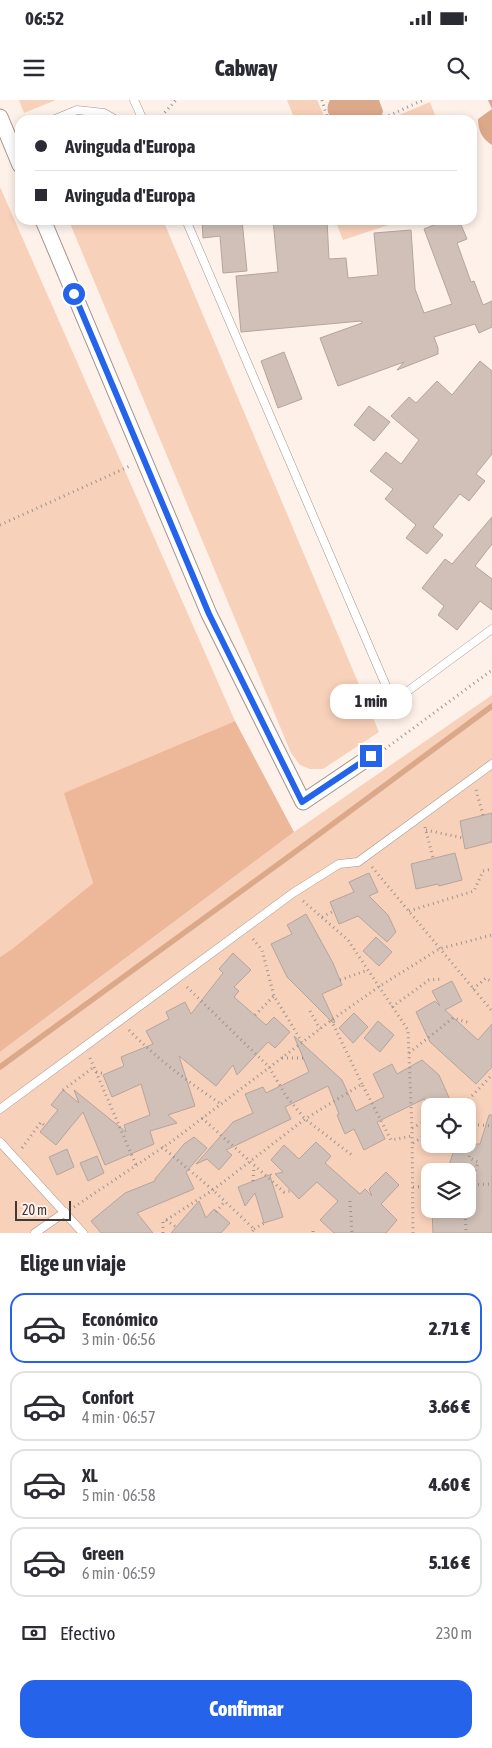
<!DOCTYPE html>
<html lang="es">
<head>
<meta charset="utf-8">
<style>
	:root { --surface:#fff; --page:#f7f7f7; --text:#2b2b33; --muted:#7c7c81; --line:#e1e1e2; --accent:#2563eb }
	body { margin:0; font-family:"Asap Condensed",sans-serif; background:var(--page); color:var(--text); height:100vh; display:flex; flex-direction:column; font-size:19px; white-space:nowrap }
	* { box-sizing:border-box; margin:0 }
	p { font-size:16px; color:var(--muted) }
	.icon { flex:none; width:28px; height:28px; fill:none; stroke:currentColor; stroke-width:2; stroke-linecap:round; stroke-linejoin:round }
	.map { position:relative; height:1133px; overflow:hidden }
	.sheet { display:flex; flex-direction:column; background:var(--surface); flex:1 }
	.sheet>* { flex:none }
	.hud { position:absolute; left:15px; top:15px; width:462px; height:110px; border-radius:15px; box-shadow:0 2px 8px #0003; display:grid; align-content:center; height:110px; padding:0 20px; background:var(--surface) }
	.controls { position:absolute; left:421px; top:998px; display:grid; gap:10px }
	.controls a { display:grid; place-items:center; width:55px; height:55px; border-radius:10px; background:var(--surface); box-shadow:0 2px 8px #0003; font-size:25px }
	.scale { position:absolute; left:15px; bottom:12px; width:56px; box-sizing:border-box; padding-left:5px; border:2px solid #403a36; border-top:0; font-size:14px; line-height:18px; white-space:nowrap; color:#403a36; -webkit-text-stroke:4px #fef1ea; paint-order:stroke }
	.end { position:absolute; width:22px; height:22px; margin:-11px; border:6px solid #2563eb; background:#fff; box-shadow:0 0 0 2px #fff }
	.from { border-radius:50% }
	.bubble { position:absolute; height:35px; border-radius:15px; background:var(--surface); box-shadow:0 2px 8px #0003; font-size:16px; font-weight:800; line-height:35px; text-align:center }
	.hud b { display:flex; align-items:center; gap:18px; height:48px; font-size:19px }
	.hud b+b { border-top:1px solid var(--line) }
	.hud i { width:12px; height:12px; background:var(--text) }
	ul { padding:0; list-style:none }
	li { display:flex; align-items:center; gap:15px; height:70px; margin:0 10px 8px; padding:0 10px; border:2px solid var(--line); border-radius:15px }
	li div { flex:1 }
	li b { display:block; font-size:19px }
	li em { font-style:normal; font-weight:800 }
	li.selected { border-color:var(--accent) }
	li>.icon { width:45px; height:45px; stroke-width:1.5 }
	h2 { padding:0 20px; font-size:22px; line-height:60px }
	.pay { display:flex; align-items:center; gap:12px; height:55px; padding:0 20px; font-size:19px }
	.pay p { margin-inline-start:auto }
	.cta { display:flex; gap:10px; margin-top:auto; padding:10px 20px }
	.cta a { flex:1; height:58px; border-radius:15px; background:var(--accent); color:#fff; font-size:20px; font-weight:800; line-height:58px; text-align:center }
	.status { display:flex; justify-content:space-between; align-items:center; height:35px; padding:0 25px; background:var(--surface); direction:ltr }
	.status svg { height:14px; fill:currentColor }
	header { display:flex; justify-content:space-between; align-items:center; height:65px; padding:0 20px; background:var(--surface); font-size:22px; font-weight:800 }
	.map>svg:first-child { display:block }
	.green { fill:#f8d1ba; fill-rule:evenodd }
	.forest { fill:#edb89a }
	.water { fill:#dca88a }
	.lines { fill:none; stroke-linecap:round; stroke-linejoin:round }
	.stream { stroke:#dca88a; stroke-width:5.5 }
	.building { fill:#d0c0b7; stroke:#b4a59c }
	.lane-casing { stroke:#a3948b; stroke-width:9 }
	.street-casing { stroke:#a3948b; stroke-width:17 }
	.path { stroke:#9d948e; stroke-width:3; stroke-dasharray:1 4; stroke-linecap:butt }
	.lane { stroke:#fff; stroke-width:8 }
	.street { stroke:#fff; stroke-width:15 }
	.route { stroke:#2563eb; stroke-width:6 }
</style>
</head>
<body>
<div class="status"><b>06:52</b><svg viewBox="0 0 49 12"><path d="M0 12V9h3v3zM5 12V6h3v6zM10 12V3h3v9zM15 12V0h3v12zM26 1h20v11H26zM47 4h2v5h-2z"/></svg></div>
<header><svg class="icon" aria-label="menu" viewBox="0 0 24 24"><path d="M4 6h16M4 12h16M4 18h16"/></svg>Cabway<svg class="icon" aria-label="search" viewBox="0 0 24 24"><circle cx="10" cy="10" r="6"/><path d="M15 15l6 6"/></svg></header>
<div class="map">
<svg width="492" height="1133" viewBox="0 0 492 1133">
	<rect width="100%" height="100%" fill="#fef1ea"/>
	<g class="green">
		<polygon points="19,0 56,0 24,13"/>
		<polygon points="287,0 317,0 326,20 295,20"/>
		<polygon points="430,2 437,20 392,20 392,18"/>
		<polygon points="0,87 235,621 65,693 93,783 12,849 0,857"/>
		<polygon points="72,120 163,120 379,632 323,669 310,669 300,665 291,653 69,121"/>
		<polygon points="335,120 404,120 343,140"/>
		<path d="M492,595V1133H0V952L294,732ZM430,1006H468V1044H430ZM430,1071H468V1109H430Z"/>
	</g>
	<polygon class="forest" points="235,621 294,732 0,952 0,857 12,849 93,783 64,693"/>
	<g class="water">
		<path d="M330,0H379L383,11L381,20H332C327,13 326,7 330,0Z"/>
		<path d="M488,0H492V45C482,39 478,30 478,19L492,9Z"/>
	</g>
	<g class="lines">
		<polyline class="stream" points="0,967 299,749 492,606"/>
	</g>
	<g class="building">
		<polygon points="202,120 242,120 247,171 223,173 220,136 203,138"/>
		<polygon points="273,120 327,120 329,159 346,158 348,178 378,175 374,133 411,130 415,189 424,213 452,204 424,129 446,120 459,120 467,139 457,143 471,182 474,181 483,205 492,201 492,227 479,233 475,224 434,237 438,248 438,254 397,270 404,262 338,286 320,238 362,223 361,221 241,232 236,176 278,172"/>
		<polygon points="284,252 302,299 278,308 261,261"/>
		<polygon points="480,261 492,271 492,354 476,374 485,381 469,401 460,394 433,427 443,435 427,454 406,438 416,425 385,399 393,389 370,371 386,352 401,364 419,340 391,316 409,297 416,303 437,281 452,295"/>
		<polygon points="369,306 390,322 374,341 354,325"/>
		<polygon points="492,417 492,444 475,466 492,479 492,510 480,501 457,530 438,515 444,506 422,488 445,459 452,464"/>
		<polygon points="492,713 492,742 465,749 460,721"/>
		<polygon points="455,753 462,780 439,786 438,784 416,789 411,764"/>
		<polygon points="369,773 378,792 369,796 388,815 396,832 387,842 358,816 339,824 330,802 354,792 349,782"/>
		<polygon points="306,814 333,863 342,885 322,894 335,922 333,923 287,877 271,844 292,834 287,825"/>
		<polygon points="376,837 392,852 379,866 363,851"/>
		<polygon points="233,853 251,870 234,887 239,891 234,897 266,925 274,917 290,932 275,948 268,942 237,975 233,965 216,986 179,956 195,1006 168,1015 177,1023 150,1031 154,1044 105,1065 83,1012 56,1045 40,1032 58,1010 51,1005 63,990 79,1003 74,990 126,1032 124,1025 150,1015 141,984 112,997 103,975 124,966 121,957 153,944 146,931 169,919 166,912 185,902 191,914 223,873 219,869"/>
		<polygon points="452,881 462,901 445,910 478,940 492,924 492,967 476,984 430,942 416,912 435,901 440,906 432,891"/>
		<polygon points="354,913 368,927 353,943 339,928"/>
		<polygon points="378,921 394,935 380,952 364,938"/>
		<polygon points="294,936 342,980 356,1011 384,997 373,974 392,964 397,974 422,960 439,975 450,1000 436,1006 430,1006 429,1010 424,999 377,1022 385,1039 364,1050 354,1029 345,1034 337,1015 339,1014 328,986 285,1007 291,1019 226,1050 232,1055 219,1070 207,1059 196,1064 233,1022 253,1013 245,994 263,987 266,993 309,972"/>
		<polygon points="489,1015 492,1015 492,1133 433,1133 432,1110 468,1110 468,1071 447,1071 456,1044 480,1044"/>
		<polygon points="194,1037 207,1048 186,1072 194,1089 137,1113 153,1133 101,1133 91,1121 125,1093 155,1081 155,1079 184,1044"/>
		<polygon points="316,1042 331,1056 325,1063 360,1094 365,1089 372,1096 369,1089 386,1072 399,1085 381,1104 397,1120 386,1133 334,1133 320,1120 338,1101 317,1082 299,1099 275,1074 283,1072 271,1060 284,1045 299,1059"/>
		<polygon points="67,1049 74,1067 57,1075 49,1057"/>
		<polygon points="97,1056 104,1073 88,1081 80,1063"/>
		<polygon points="272,1074 270,1076 283,1117 264,1123 255,1093 245,1106 238,1087"/>
		<polygon points="199,1101 206,1118 214,1109 230,1123 221,1133 171,1133"/>
	</g>
	<g class="lines">
		<defs>
			<g id="lane">
				<polyline points="134,0 143,20"/>
				<polyline points="53,20 77,10 104,13 116,20"/>
				<polyline points="186,120 393,602 492,529"/>
				<polyline points="0,1009 293,793 339,764 358,762 492,664"/>
				<polyline points="0,1042 83,1133"/>
				<polyline points="35,1133 65,1112"/>
			</g>
			<g id="street">
				<polyline points="0,17 20,65"/>
				<polyline points="43,120 209,514 303,702 371,656"/>
			</g>
		</defs>
		<use href="#lane" class="lane-casing"/>
		<use href="#street" class="street-casing"/>
		<g class="path">
			<polyline points="322,0 328,20"/>
			<polyline points="158,20 176,0"/>
			<polyline points="388,20 388,16 423,0"/>
			<polyline points="0,425 130,366"/>
			<polyline points="385,649 492,570"/>
			<polyline points="476,690 483,715"/>
			<polyline points="425,727 433,758"/>
			<polyline points="426,730 463,738"/>
			<polyline points="372,767 492,911"/>
			<polyline points="303,801 348,840 408,930 412,1028 413,1133"/>
			<polyline points="409,811 474,791 483,771 492,769"/>
			<polyline points="322,817 334,811"/>
			<polyline points="253,839 262,850 274,896 302,942"/>
			<polyline points="340,880 368,870"/>
			<polyline points="187,887 269,967 286,996 305,1019 353,1056"/>
			<polyline points="473,889 486,878 492,882"/>
			<polyline points="392,907 429,880 441,879"/>
			<polyline points="310,911 320,929"/>
			<polyline points="255,915 274,896"/>
			<polyline points="331,920 362,984"/>
			<path d="M129,930C157,959 187,981 221,1004"/>
			<polyline points="409,953 453,918 470,923"/>
			<polyline points="90,958 136,1065"/>
			<polyline points="282,958 303,958"/>
			<polyline points="96,972 105,974"/>
			<polyline points="63,990 94,967"/>
			<polyline points="455,1006 469,999 492,975"/>
			<polyline points="202,1018 284,1092 291,1091"/>
			<polyline points="468,1024 492,1026"/>
			<polyline points="412,1028 430,1019"/>
			<polyline points="413,1043 430,1032"/>
			<polyline points="162,1047 213,1090 254,1129 251,1133"/>
			<polyline points="22,1048 41,1022 45,1026"/>
			<polyline points="253,1081 254,1066"/>
			<polyline points="468,1085 492,1084"/>
			<polyline points="471,1085 478,1062 469,1058 473,1025"/>
			<polyline points="413,1087 430,1086"/>
			<polyline points="350,1101 352,1133"/>
			<polyline points="74,1107 171,1042 333,919 380,886 439,849 492,835"/>
			<polyline points="465,1109 466,1133"/>
			<polyline points="216,1112 225,1101"/>
			<polyline points="166,1120 176,1127"/>
			<polyline points="254,1129 264,1123"/>
			<polyline points="313,1131 313,1133"/>
			<polyline points="163,1133 163,1122 213,1090 305,1019 362,984 391,1040 412,1036"/>
		</g>
		<use href="#lane" class="lane"/>
		<use href="#street" class="street"/>
	</g>
	<g class="lines">
		<polyline class="route" points="74,194 209,514 302,702 371,656"/>
	</g>
</svg>
<div class="controls">
<a><svg class="icon" aria-label="locate" viewBox="0 0 24 24"><circle cx="12" cy="12" r="6"/><path d="M12 2v4M12 18v4M2 12h4M18 12h4"/></svg></a>
<a><svg class="icon" aria-label="layers" viewBox="0 0 24 24"><path d="M12 4l9 5-9 5-9-5zM3 14l9 5 9-5"/></svg></a>
</div>
<div class="scale">20 m</div>
<i class="end from" style="left:74px;top:194px"></i>
<i class="end" style="left:371px;top:656px"></i>
<div class="bubble" style="left:330px;top:584px;width:82px">1 min</div>
<div class="hud">
<b><i class="from"></i>Avinguda d'Europa</b>
<b><i></i>Avinguda d'Europa</b>
</div>
</div>
<section class="sheet">
<h2>Elige un viaje</h2>
<ul>
<li class="selected"><svg class="icon" aria-label="car" viewBox="0 0 24 24"><path d="M5 17H2v-5l4-1 3-4h7l3 4 3 1v5h-3M9 17h6M6 11h13"/><circle cx="7" cy="17" r="2"/><circle cx="17" cy="17" r="2"/></svg><div><b>Económico</b><p>3 min · 06:56</p></div><em>2.71 €</em></li>
<li><svg class="icon" aria-label="car" viewBox="0 0 24 24"><path d="M5 17H2v-5l4-1 3-4h7l3 4 3 1v5h-3M9 17h6M6 11h13"/><circle cx="7" cy="17" r="2"/><circle cx="17" cy="17" r="2"/></svg><div><b>Confort</b><p>4 min · 06:57</p></div><em>3.66 €</em></li>
<li><svg class="icon" aria-label="car" viewBox="0 0 24 24"><path d="M5 17H2v-5l4-1 3-4h7l3 4 3 1v5h-3M9 17h6M6 11h13"/><circle cx="7" cy="17" r="2"/><circle cx="17" cy="17" r="2"/></svg><div><b>XL</b><p>5 min · 06:58</p></div><em>4.60 €</em></li>
<li><svg class="icon" aria-label="car" viewBox="0 0 24 24"><path d="M5 17H2v-5l4-1 3-4h7l3 4 3 1v5h-3M9 17h6M6 11h13"/><circle cx="7" cy="17" r="2"/><circle cx="17" cy="17" r="2"/></svg><div><b>Green</b><p>6 min · 06:59</p></div><em>5.16 €</em></li>
</ul>
<div class="pay"><svg class="icon" aria-label="cash" viewBox="0 0 24 24"><path d="M3 7h18v10H3z"/><circle cx="12" cy="12" r="2"/></svg>Efectivo<p>230 m</p></div>
<div class="cta"><a>Confirmar</a></div>
</section>
</body>
</html>
